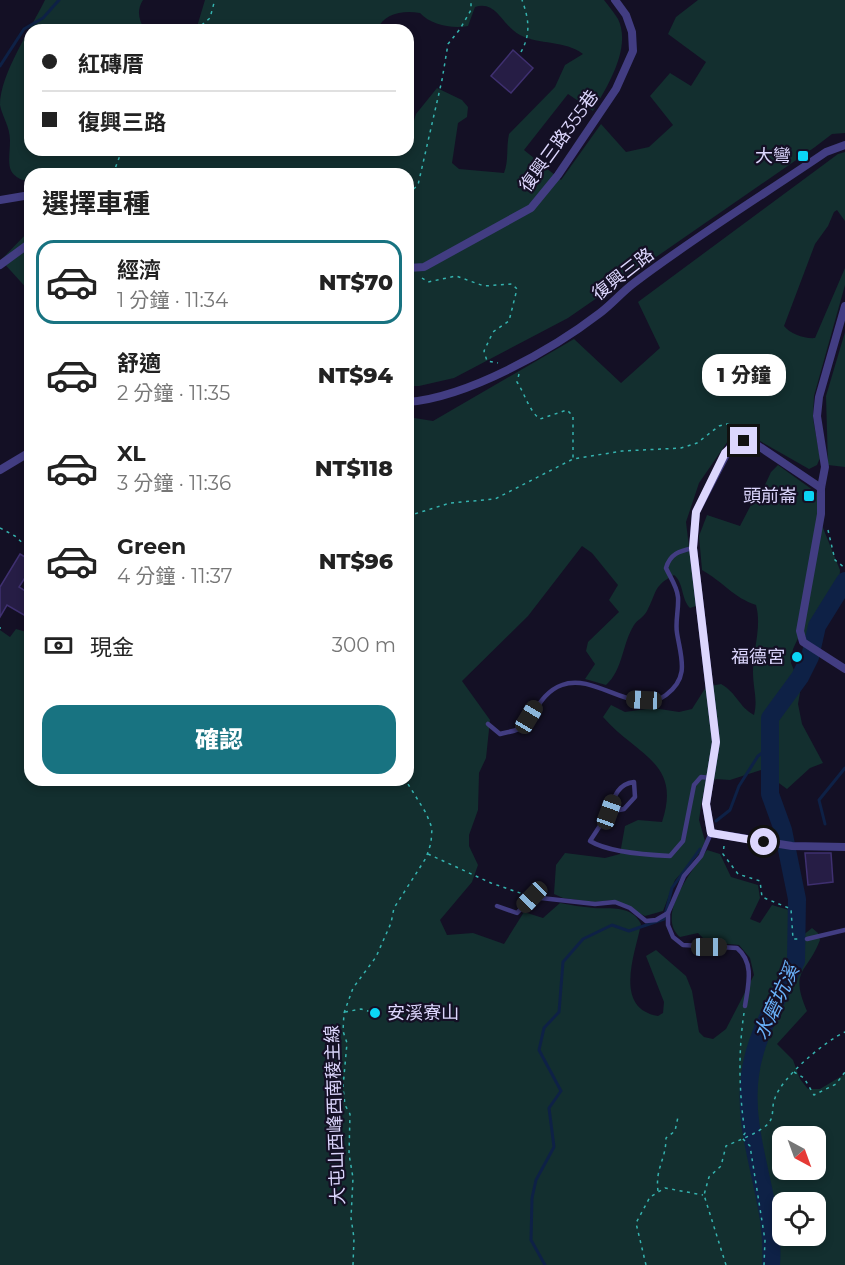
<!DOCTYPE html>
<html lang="zh-TW">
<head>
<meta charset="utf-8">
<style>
	:root { --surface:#fff; --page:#f6f6f6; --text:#222; --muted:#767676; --line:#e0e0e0; --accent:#187381 }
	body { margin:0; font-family:Montserrat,"Noto Sans TC",sans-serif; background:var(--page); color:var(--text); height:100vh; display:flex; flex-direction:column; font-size:22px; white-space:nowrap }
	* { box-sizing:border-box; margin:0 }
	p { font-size:20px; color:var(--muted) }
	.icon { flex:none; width:33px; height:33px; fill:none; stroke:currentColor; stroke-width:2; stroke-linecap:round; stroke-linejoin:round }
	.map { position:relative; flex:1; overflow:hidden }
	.panel { position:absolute; left:24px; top:168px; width:390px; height:618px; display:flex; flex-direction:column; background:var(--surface); border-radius:18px; box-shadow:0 3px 9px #0003 }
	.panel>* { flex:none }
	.hud { position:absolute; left:24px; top:24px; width:390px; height:132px; border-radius:18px; box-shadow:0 3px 9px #0003; display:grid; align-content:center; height:132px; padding:0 18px; background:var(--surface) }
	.needle { width:39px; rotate:139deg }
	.buttons { position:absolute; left:772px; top:1126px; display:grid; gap:12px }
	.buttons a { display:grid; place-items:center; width:54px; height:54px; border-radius:12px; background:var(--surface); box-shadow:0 3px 9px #0003; font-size:30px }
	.end { position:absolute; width:27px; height:27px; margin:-14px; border:8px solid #dcd6fd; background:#111; box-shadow:0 0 0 3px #111 }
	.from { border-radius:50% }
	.bubble { position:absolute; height:42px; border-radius:18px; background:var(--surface); box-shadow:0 3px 9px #0003; font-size:20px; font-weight:800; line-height:42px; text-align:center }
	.car { position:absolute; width:18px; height:36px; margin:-18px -9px; border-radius:8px; box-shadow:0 0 4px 2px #0007; background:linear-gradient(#222 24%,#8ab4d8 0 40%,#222 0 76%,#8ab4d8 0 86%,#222 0) }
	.hud b { display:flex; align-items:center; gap:21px; height:57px; font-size:22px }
	.hud b+b { border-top:2px solid var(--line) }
	.hud i { width:15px; height:15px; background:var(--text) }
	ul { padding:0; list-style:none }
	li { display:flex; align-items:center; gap:18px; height:84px; margin:0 12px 9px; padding:0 6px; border:3px solid transparent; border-radius:18px }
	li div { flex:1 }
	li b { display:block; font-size:22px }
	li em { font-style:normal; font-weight:800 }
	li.on { border-color:var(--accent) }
	li>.icon { width:54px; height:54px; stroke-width:1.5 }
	h2 { padding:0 18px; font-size:27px; line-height:72px }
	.pay { display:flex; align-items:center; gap:15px; height:66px; padding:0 18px; font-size:22px }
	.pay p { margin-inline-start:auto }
	.cta { display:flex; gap:12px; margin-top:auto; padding:12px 18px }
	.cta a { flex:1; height:69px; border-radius:18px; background:var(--accent); color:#fff; font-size:24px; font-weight:800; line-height:69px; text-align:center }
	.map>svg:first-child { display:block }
	.green { fill:#132f2f; fill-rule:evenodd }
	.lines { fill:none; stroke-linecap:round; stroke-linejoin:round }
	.stream { stroke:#0e2146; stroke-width:3 }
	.river { stroke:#0e2146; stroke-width:18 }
	.building { fill:#261d45; stroke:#3f3070; stroke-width:1.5 }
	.path { stroke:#35b3af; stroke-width:1.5; stroke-dasharray:3 4.5; stroke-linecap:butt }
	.service { stroke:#423d82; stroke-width:4.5 }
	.minor { stroke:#423d82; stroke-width:8 }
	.route { stroke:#dcd6fd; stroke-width:8 }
	.poi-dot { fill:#0bd5f5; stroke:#141025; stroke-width:2 }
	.labels { text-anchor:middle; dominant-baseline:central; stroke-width:4.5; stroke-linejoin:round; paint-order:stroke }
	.street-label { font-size:18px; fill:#dcd6fd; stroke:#141025 }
	.poi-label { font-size:18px; fill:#dcd6fd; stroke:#141025; text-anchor:end }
	.water-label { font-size:20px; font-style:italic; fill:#69b1f9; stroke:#141025 }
</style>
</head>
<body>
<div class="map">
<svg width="845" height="1265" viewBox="0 0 845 1265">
	<rect width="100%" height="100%" fill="#141025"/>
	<g class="green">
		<path d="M45,0H143C136,11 139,20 145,30H30V150H408V129L413,124L416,114L437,88L462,100L468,107L467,117L458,123L452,163L459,169L504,173C509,160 506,148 509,134L555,87L565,65L583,54C565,40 539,45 520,35C502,26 497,0 475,7L468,26C452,29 431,25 420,13C403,10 384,13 377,30H196L205,0H604C609,6 614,13 618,19C632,48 607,87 593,111L568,94L524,150L561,180L601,124L626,152L649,147L673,125L650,96L670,73L691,86L706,62L668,34L676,17L698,0H845V133L832,134L815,147L568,318L454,378L419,386H408V174H30V182C3,176 10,162 10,140C10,127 2,116 0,105C0,74 32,27 45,0Z"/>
		<path d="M845,152V221L837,210L834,212L828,226L815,244L784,326C790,334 805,339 815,338L845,268V285L814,396L813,418L820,458L817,465L809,469L746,433L730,438L699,483L686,522L696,606L690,608C681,599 684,583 674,575C653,586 657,592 647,611C644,617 637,620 634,625C622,644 623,670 606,685L585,679L595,664L586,651L588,642L619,612L609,600L618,585L592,553L582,546L528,616L462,681L490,720L486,758L479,773L478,810L469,835V846L478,865L472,882L440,920L447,935L473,933L504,944L524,912L543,918L560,903C571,905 582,907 594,908C610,909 632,905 641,924C636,951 612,1008 658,1016L663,1013L664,1002L646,956L656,950L686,976L692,991L699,1032L704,1037L713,1039L726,1029L754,975L750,958L739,945L707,942L698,933L680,937C655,916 693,869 707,850L720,854L731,877L758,885L760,898L750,919L760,923L772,905L789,910V941L792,944L812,928L818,933L820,940C807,974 789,969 807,1011L777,1044L793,1060L800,1079L808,1089H820L845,1074V1265H0V630L10,637L16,629L30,633V780H408V417L433,421L574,339L621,383L660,348L638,302L838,154ZM783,1137H816V1170H783ZM783,1203H816V1236H783Z"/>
		<polygon points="30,230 30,292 1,260"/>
		<polygon points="845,332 845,467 828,465 826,396"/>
		<path d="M778,465L817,493V513L840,570L838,606L826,624L808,637L800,634L793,649L791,663L801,687L798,704L802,724L823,763L810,768L787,789L761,770L730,780L716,779L704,791L701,806L699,820L705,841L700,853L675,880L663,911L645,916L613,900L594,902L563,898L554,894L556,865L565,853L605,858L620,854L625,826L638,820L662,822C682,762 637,756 603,717L611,705L625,712L653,708L679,712L692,709L706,687L721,684C737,693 738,706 754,715C758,700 753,688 753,672C753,649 762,627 756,605C734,598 722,581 702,570L699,536L707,515L740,526L753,501L757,502L771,472Z"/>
	</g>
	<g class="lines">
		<g class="stream">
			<polyline points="0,66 24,29 43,18 59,0"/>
			<polyline points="716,821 730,810 739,786 758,756 769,748"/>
			<polyline points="825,824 819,800 845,768"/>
			<polyline points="545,1265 531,1240 532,1198 536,1180 554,1147 549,1108 561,1091 539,1050 544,1028 559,1012 563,962 583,939 612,925 629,931 664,919 672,888 700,849"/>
		</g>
		<path class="river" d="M771,1265C776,1201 741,1138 750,1075C755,1034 779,997 796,961L797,899L783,830L770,794V718L800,677L810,657L817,626L845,581"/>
	</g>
	<g class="building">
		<polygon points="513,50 533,68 511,93 491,76"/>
		<polygon points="20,554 30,560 30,570 19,587 30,594 30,606 24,615 7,605 0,617 0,587"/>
		<polygon points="805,853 831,853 833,882 808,885"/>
	</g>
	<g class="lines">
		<g class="path">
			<polyline points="196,30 210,18 214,3"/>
			<path d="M521,52C531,34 529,19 522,0"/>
			<polyline points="113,174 122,150"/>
			<polyline points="408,194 418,185 442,80 448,44 460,29 471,10 471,0"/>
			<polyline points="422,278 428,282 456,276 484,286 512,284 517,289 509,321 493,332 484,351 487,361 498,363"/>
			<path d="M519,374L517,382C525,394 529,411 540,419L567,410L573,416V458"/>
			<polyline points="408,516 450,503 495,499 573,459 622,451 681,448 697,443 719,426 727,424 740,428 741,431"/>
			<polyline points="0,528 15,536 30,550"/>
			<polyline points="828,530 835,560 845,568"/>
			<polyline points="0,628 1,628"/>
			<polyline points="724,846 723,854 738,874 760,881 762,897 791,909 793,939 798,939"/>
			<polyline points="428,854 491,883 523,894"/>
			<polyline points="345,1012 361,1009 375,1013"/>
			<path d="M744,1013C738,1053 739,1093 745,1133L742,1138L750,1146L765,1240L764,1265"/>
			<polyline points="794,1072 804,1078 814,1095 836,1084 845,1072"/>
			<path d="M658,1191C655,1168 666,1160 666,1138L675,1131L678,1117"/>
			<polyline points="353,1265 354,1238 351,1218 353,1178 349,1154 350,1114 345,1105 343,1087 347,1043 343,1031 344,1013 353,988 376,957 391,923 394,908 426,858 431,843 432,828 426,813 408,784 402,780"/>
			<polyline points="646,1265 636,1223 650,1197 665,1188 703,1195"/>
			<path d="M726,1265L704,1195L709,1177L721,1166L726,1146C739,1140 757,1134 768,1124C775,1116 771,1107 775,1098C782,1077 825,1041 845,1032"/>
		</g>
		<g class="service">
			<path d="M488,724L500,734C506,732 513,732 518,729C534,722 537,694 562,685C595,672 635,718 666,695C690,677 681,658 677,633C675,622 679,609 678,597C677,586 670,577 666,568C670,554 679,551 693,548"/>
			<path d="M609,812C614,798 617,784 634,782L635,797L624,809L609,812L590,841C608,852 648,855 670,856L683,841L694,785L701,777L711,778"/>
			<path d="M711,833L701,856L684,876L668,913V925L673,937L683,945L737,948C755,963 748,986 745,1006"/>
			<polyline points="497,906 517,913 532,897 595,904 615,902 630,908 646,921 656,920 668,913"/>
			<polyline points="807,939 845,930"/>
		</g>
		<g class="minor">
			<polyline points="0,200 30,195"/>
			<polyline points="0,265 30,243"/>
			<polyline points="408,268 424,267 531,208 558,175 616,89 633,51 632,32 626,15 615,0"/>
			<polyline points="845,306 819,397 817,416 825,467 821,488 821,514 800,631 803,642 845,669"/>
			<path d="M408,402C468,397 552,350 600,313C612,304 622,292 634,283C696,236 763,195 826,152L845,145"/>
			<polyline points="0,470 30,452"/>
			<polyline points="821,488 754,443 744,441 730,447 696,512 693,548 716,742 706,804 711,833 792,846 845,847"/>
		</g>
	</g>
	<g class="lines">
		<polyline class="route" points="744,441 736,443 725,453 696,512 693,548 716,742 706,804 711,833 764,842"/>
	</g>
	<g class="poi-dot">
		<rect x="797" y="150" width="12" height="12" rx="3"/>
		<rect x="803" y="490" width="12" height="12" rx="3"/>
		<circle cx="797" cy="657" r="6"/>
		<circle cx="375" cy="1013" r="6"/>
	</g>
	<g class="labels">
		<g class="street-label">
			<text transform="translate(559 141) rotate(-54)">復興三路355巷</text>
			<text transform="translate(623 274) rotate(-38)">復興三路</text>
			<text transform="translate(335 1115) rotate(-92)">大屯山西峰西南稜主線</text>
		</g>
		<g class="poi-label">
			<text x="791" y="156">大彎</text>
			<text x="797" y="496">頭前崙</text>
			<text x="785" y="657">福德宮</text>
			<text x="387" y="1013" text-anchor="start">安溪寮山</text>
		</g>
		<g class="water-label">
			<text transform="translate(776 1002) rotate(-65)">水磨坑溪</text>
		</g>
	</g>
</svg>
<div class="buttons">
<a><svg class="needle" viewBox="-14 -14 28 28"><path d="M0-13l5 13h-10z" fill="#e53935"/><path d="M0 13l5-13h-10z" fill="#767676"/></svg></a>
<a><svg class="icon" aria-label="locate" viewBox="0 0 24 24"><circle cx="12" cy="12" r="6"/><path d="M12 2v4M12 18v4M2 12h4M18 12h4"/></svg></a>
</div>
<i class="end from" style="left:764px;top:842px"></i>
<i class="end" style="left:744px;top:441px"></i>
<div class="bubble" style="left:702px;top:354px;width:84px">1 分鐘</div>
<i class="car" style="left:644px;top:700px;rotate:273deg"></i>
<i class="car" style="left:529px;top:717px;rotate:31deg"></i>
<i class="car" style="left:609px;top:812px;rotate:20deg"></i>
<i class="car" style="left:532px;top:897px;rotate:224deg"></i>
<i class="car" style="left:709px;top:947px;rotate:90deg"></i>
<div class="hud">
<b><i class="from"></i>紅磚厝</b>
<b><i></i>復興三路</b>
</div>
<section class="panel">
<h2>選擇車種</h2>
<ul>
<li class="on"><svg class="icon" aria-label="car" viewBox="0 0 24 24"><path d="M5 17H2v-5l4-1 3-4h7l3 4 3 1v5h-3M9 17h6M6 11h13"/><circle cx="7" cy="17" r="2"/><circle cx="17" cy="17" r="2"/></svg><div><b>經濟</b><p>1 分鐘 · 11:34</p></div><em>NT$70</em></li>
<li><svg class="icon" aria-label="car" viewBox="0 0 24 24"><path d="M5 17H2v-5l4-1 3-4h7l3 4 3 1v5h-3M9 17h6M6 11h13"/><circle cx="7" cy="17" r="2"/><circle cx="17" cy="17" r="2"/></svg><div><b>舒適</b><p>2 分鐘 · 11:35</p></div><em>NT$94</em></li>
<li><svg class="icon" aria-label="car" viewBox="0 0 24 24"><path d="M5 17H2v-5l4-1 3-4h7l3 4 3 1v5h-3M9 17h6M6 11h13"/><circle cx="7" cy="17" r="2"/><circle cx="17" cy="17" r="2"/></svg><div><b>XL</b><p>3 分鐘 · 11:36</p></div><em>NT$118</em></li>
<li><svg class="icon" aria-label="car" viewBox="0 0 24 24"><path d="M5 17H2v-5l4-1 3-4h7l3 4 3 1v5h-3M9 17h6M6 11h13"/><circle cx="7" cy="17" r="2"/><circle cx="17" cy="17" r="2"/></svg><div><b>Green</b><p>4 分鐘 · 11:37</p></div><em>NT$96</em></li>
</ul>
<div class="pay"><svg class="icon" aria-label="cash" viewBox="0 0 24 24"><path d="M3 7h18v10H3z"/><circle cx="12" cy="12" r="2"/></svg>現金<p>300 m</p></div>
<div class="cta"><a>確認</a></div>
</section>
</div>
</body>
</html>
